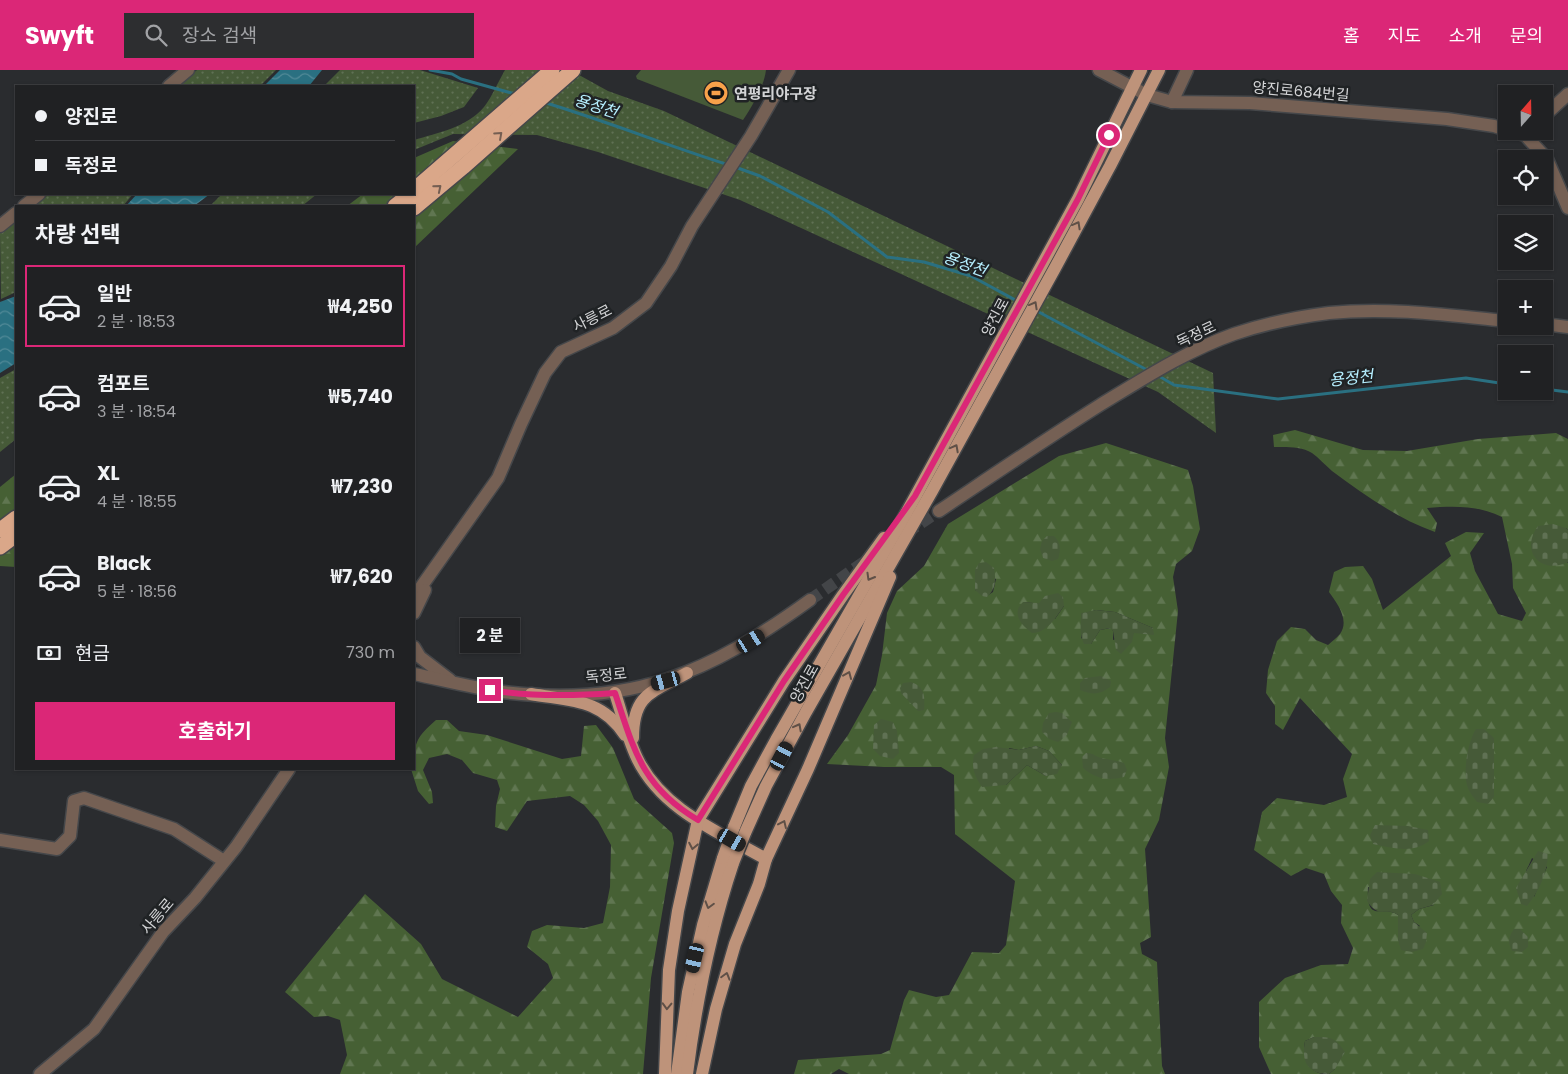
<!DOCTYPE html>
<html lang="ko">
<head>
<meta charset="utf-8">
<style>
	:root { --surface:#202123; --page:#2d2e30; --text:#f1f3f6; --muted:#a2a3a6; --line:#3d3e41; --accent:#db2777 }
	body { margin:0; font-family:Poppins,"Noto Sans KR",sans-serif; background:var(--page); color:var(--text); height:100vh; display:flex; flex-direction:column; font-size:19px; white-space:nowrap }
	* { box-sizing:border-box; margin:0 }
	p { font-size:16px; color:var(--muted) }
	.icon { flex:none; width:28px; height:28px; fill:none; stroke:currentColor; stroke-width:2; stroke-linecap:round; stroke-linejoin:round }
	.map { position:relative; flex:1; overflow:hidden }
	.side { position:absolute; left:15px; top:135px; width:400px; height:565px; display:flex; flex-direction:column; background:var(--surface); border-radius:0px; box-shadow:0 1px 4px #0004,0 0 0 1px var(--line) }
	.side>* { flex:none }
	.top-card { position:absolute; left:15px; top:15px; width:400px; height:110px; border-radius:0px; box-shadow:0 1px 4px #0004,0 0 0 1px var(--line); display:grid; align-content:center; height:110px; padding:0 20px; background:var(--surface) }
	.needle { width:32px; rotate:20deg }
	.fabs { position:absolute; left:1498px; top:15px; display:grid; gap:10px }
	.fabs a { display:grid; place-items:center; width:55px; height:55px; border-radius:0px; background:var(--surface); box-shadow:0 1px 4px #0004,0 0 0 1px var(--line); font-size:25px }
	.end { position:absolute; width:22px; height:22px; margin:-11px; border:6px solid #db2777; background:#fff; box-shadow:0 0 0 2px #fff }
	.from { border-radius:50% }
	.bubble { position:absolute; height:35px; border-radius:0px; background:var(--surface); box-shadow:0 1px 4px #0004,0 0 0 1px var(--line); font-size:16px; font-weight:700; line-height:35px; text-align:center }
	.car { position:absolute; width:15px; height:30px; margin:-15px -8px; border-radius:6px; box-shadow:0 0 4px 1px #0007; background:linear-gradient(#222 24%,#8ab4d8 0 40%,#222 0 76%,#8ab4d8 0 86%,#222 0) }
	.top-card b { display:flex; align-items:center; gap:18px; height:48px; font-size:19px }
	.top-card b+b { border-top:1px solid var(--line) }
	.top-card i { width:12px; height:12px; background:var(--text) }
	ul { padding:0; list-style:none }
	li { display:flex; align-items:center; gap:15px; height:82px; margin:0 10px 8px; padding:0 10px; border:2px solid transparent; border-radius:0px }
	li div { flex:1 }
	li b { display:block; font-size:19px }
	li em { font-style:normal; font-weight:700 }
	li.current { border-color:var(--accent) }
	li>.icon { width:45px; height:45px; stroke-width:1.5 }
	h2 { padding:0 20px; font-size:22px; line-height:60px }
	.pay { display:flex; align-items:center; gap:12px; height:55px; padding:0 20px; font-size:19px }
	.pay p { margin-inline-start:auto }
	.action { display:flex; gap:10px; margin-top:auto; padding:10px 20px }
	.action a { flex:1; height:58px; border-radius:0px; background:var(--accent); color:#fff; font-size:20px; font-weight:700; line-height:58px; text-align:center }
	header { display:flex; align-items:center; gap:30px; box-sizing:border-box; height:70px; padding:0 25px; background:var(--accent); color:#fff }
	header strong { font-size:24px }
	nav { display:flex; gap:28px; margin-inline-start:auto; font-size:18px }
	.search { width:350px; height:45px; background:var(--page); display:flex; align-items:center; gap:12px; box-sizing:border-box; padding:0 18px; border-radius:0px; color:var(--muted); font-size:19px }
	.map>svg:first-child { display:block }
	.grass { fill:url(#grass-dots) }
	.forest { fill:url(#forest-firs); fill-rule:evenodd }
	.cemetery { fill:url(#cemetery-stones) }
	.pitch { fill:#465a38 }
	.water { fill:url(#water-waves) }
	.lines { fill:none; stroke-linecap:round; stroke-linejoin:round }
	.stream { stroke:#2a7081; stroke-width:3 }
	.minor-tunnel { stroke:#434548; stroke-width:12; stroke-dasharray:12 6; stroke-linecap:butt }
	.minor-casing { stroke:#45474a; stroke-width:15 }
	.major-casing { stroke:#45474a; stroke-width:15 }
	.highway-casing { stroke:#45474a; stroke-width:18 }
	.minor { stroke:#756054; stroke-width:12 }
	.major { stroke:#be937a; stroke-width:12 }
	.highway { stroke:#daa789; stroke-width:15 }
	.major-bridge-casing { stroke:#45474a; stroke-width:15; stroke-linecap:butt }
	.major-bridge { stroke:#be937a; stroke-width:12 }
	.oneway { stroke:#745e52 }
	.oneway2 { stroke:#5f5047 }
	.route { stroke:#db2777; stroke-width:6 }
	.labels { text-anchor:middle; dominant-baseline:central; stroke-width:5; stroke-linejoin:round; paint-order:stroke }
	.street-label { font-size:15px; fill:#d3d4d6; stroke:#202325 }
	.poi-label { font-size:15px; font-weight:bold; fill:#d3d4d6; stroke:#202325; text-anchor:start }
	.water-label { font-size:16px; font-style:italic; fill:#b6efff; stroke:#202325 }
</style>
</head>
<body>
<header>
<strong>Swyft</strong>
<div class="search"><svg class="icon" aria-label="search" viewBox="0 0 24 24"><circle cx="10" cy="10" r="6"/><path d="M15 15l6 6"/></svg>장소 검색</div>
<nav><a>홈</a><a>지도</a><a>소개</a><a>문의</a></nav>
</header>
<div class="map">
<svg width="1568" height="1004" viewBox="0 0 1568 1004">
	<defs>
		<pattern id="grass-dots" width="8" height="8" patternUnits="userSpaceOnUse" patternTransform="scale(1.25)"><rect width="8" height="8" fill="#465a38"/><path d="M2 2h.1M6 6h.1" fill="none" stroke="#607154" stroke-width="1.8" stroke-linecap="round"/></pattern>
		<pattern id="forest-firs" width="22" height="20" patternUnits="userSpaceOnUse" patternTransform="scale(1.25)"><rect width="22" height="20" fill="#466034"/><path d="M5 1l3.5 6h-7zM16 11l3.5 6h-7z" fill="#607651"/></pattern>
		<pattern id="cemetery-stones" width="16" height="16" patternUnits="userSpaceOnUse" patternTransform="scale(1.25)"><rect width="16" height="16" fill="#465a38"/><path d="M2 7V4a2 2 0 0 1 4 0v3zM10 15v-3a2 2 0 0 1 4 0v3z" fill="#607154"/></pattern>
		<pattern id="water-waves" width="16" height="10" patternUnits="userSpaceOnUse" patternTransform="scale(1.25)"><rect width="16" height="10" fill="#2a7081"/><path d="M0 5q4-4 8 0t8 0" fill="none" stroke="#528a98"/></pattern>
	</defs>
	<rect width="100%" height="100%" fill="#2a2c2f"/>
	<g class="grass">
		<polygon points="197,0 276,0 260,16 177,16"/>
		<polygon points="340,0 420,0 478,18 464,37 441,46 414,53 414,16 324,16"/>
		<path d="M505,0H570L608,21L664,41L1213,303L1216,363L1158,322L740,130L598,82L537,65L453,64L414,80V70C437,63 468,57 484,37C492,27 498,12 505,0Z"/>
		<polygon points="49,124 133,124 123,136 34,136"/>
		<polygon points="222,124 317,124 302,136 210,136"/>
		<polygon points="16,150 16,222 1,229 0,163"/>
		<polygon points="16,299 16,369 0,382 0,308"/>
	</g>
	<g class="forest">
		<polygon points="453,71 518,79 414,178 414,136 347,136 363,124 414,124 414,88"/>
		<path d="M1295,360L1363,380L1407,381L1478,369L1556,363L1568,369V460L1566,458L1567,493L1568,492V1004H1329L1335,999L1314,967L1305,971C1302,985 1306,1000 1322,1004H1271L1259,977V932L1285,908L1321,895L1348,894L1353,878L1341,853L1342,835L1331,821L1324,804L1306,798L1291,806L1254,780L1262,742L1277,728L1324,735L1347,727L1343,709L1352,684L1300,628L1283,660L1275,654V636L1266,623L1268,600L1277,571L1291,557L1305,559L1316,570L1328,575C1332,571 1337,568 1340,564C1350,550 1337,533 1329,522L1334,502L1345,497L1363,496L1372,509L1383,540L1451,486L1445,473L1466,462L1484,463L1470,483L1475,501L1498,544L1522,551L1526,543L1513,518L1512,494L1502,447C1478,435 1453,436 1427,438L1437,453L1435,462C1398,449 1363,424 1332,401C1325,395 1319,388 1312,383C1301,376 1286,377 1274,377L1273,365ZM1532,788L1547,797L1534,827L1526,801ZM1368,817L1434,835L1419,839L1411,845L1414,852L1420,856L1398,870V845C1383,834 1366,855 1368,817Z"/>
		<path d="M1106,373L1188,400L1193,416L1200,459L1192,481L1176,494L1173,507L1178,541L1165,668L1169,697L1159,750L1145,779L1151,867L1140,873L1142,884L1157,892L1162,996L1165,1004H849L839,999L831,1004H794L798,990L881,984L890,980L904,930L909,920L936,927L949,925L972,882L999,883L1006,875L1015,811L955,764L954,705L941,697H884L827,694L848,665L876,615L882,585L887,543L897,521L924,496L948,454L1059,386ZM975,500L996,509L993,522L987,526L975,520ZM1023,532L1064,536L1055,549ZM1096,540L1115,542L1153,558L1141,563H1134L1113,570V561L1111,558L1100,560L1091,574L1081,568L1082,544ZM1036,676L1049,681L1062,695L1046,706L1027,695L1006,715L1009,678L1019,680Z"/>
		<polygon points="16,404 16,497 0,496 0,417"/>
		<path d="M436,650H447L459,661L487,665L562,689L581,686L584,656L596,655L613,678L634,729L672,763L674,773L651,908L643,1004H340L347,985L340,950L328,946L314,947L285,922L365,824L421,874L442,909L518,947L553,908L548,894L527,877L532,861L547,855L584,858L603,853L610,817L611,775L598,751L584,735L570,726L527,731L507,761L495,757L496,736L500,719L497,710L473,703L462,690L447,684L429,688L423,700L432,722L433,733L429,734L418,721L411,699H414C414,672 416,668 436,650Z"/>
	</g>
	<g class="cemetery">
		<path d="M1553,454L1566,458L1568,460V492C1542,505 1519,482 1538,456Z"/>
		<path d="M1047,466H1054C1061,473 1061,480 1058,489L1052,491L1043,488L1040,479L1042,471Z"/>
		<path d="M986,492L994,498C996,510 996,519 987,527L982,526L975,520V500L979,493Z"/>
		<path d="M1058,523L1063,527L1064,536C1056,547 1047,563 1032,563C1021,555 1011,543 1023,532L1039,533L1045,526Z"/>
		<path d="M1096,540L1115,542L1153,558L1154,565L1134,563L1132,572L1121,584L1116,580L1113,561L1110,558L1100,560L1091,574H1084C1079,564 1081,555 1081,543Z"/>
		<path d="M1101,606L1111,611L1110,617C1099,625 1093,625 1080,620V613L1085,608Z"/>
		<path d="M911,612C925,617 925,627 924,640L918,641L901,623L900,618L903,613Z"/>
		<polygon points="1056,642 1062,643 1072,652 1067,665 1058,672 1049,669 1042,662 1043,653 1049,643"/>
		<polygon points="881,649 893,652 897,661 899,683 893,689 880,686 873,679 874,655"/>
		<path d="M1476,659H1484L1494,668V727L1488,734L1477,732C1474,728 1470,723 1468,718C1462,704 1468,671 1476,659Z"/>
		<path d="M1036,676L1049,681L1062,695L1057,704L1046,706L1027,695L1006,715L982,717C975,707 971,698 974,685L983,679L996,677L1019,680Z"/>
		<path d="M1086,683C1095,683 1095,687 1102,688C1110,690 1116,690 1124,693L1127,700L1124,707C1108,711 1096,709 1083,698L1082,687Z"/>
		<path d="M1375,755L1408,756L1428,760L1429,771C1413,784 1392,778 1373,774L1370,765Z"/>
		<path d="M1538,781L1548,784C1547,804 1539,821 1527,836L1521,834L1516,818Z"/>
		<path d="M1377,802L1415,804L1440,812L1442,824L1433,835L1419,839L1411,845L1414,852L1427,863L1426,872L1423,879L1412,882L1401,880L1398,870V845C1384,836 1380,850 1367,831L1370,809Z"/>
		<path d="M1514,859H1520L1528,867V877L1522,882L1512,881C1508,873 1508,867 1514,859Z"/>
		<path d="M1314,967C1332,967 1334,967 1345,982L1335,999L1329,1004C1307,1004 1301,991 1305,971Z"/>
	</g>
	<path class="pitch" d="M641,0H766C764,17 752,36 743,50L637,9L636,6Z"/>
	<g class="water">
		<polygon points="280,0 322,0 309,16 264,16"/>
		<polygon points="137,124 210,124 194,136 126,136"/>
		<polygon points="16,226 16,293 0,303 0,232"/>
	</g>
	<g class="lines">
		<g class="stream">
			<polyline points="430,0 452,4 461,9 515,24"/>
			<path d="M543,32C606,51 666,75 729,95"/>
			<polyline points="735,97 760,106 828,142 887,187 924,192 971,206 1019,232"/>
			<polyline points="1035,240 1149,301"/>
			<polyline points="1157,305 1174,315 1278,329 1466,308 1506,314"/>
			<polyline points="1544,319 1568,322"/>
		</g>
		<g class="minor-tunnel">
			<polyline points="906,463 939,441"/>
			<polyline points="810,530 867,490"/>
		</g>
		<defs>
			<g id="minor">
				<polyline points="1099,0 1147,25 1172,32 1250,33 1447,49 1494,56 1506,60"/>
				<polyline points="169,16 188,0"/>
				<polyline points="1172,32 1187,0"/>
				<polyline points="1544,46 1568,24"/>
				<polyline points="1512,61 1525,65 1547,89 1568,138"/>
				<polyline points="24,136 39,124"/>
				<polyline points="0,156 16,143"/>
				<polyline points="1544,254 1568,257"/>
				<path d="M939,441C993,405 1046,369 1100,335C1143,309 1186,281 1234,264C1264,254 1297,247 1329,243C1388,237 1448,245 1506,251"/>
				<polyline points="414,527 498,408 521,354 545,303 561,282 613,258 646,233 671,196 692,156 751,66 789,0"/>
				<polyline points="414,543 425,520"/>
				<polyline points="414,577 420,587 450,610"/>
				<path d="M414,604C443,610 473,618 503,622C631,638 709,603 810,530"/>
				<polyline points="0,770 57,779 70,766 74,731 84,728 174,759 224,791"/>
				<polyline points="40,1004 94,959 163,862 195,828 236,777 289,699"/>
			</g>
			<g id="major">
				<path d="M615,623C622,644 627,667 637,688C662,740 719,762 766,789"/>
				<path d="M531,624C570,631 601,628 625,665"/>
				<path d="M633,668C633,623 653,622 687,603"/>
				<polyline points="734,757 751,716 776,670 903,449 1078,129 1141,0"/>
				<polyline points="745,763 766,716 806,642 932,421 1055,198 1110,96 1159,0"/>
				<polyline points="665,1004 669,900 678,841 698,750 784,611 843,525 884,468"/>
				<polyline points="677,1004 688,922 703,855 723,788"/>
				<path d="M687,1004C696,932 710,862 733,793"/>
				<polyline points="702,1004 716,939 735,874 759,814 766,789 808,699 890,507"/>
			</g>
			<g id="highway">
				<polyline points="414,120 552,0"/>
				<polyline points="395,136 410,124"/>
				<polyline points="414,138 463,97 573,0"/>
				<polyline points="0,460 16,448"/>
				<polyline points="0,477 16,465"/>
			</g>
		</defs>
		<use href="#minor" class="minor-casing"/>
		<use href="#major" class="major-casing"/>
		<use href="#highway" class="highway-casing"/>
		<use href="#minor" class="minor"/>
		<use href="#major" class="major"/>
		<use href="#highway" class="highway"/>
		<defs>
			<g id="major-bridge">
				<polyline points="723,788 734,757"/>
				<polyline points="733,793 745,763"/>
			</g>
		</defs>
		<use href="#major-bridge" class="major-bridge-casing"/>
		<use href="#major-bridge" class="major-bridge"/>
	</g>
	<defs><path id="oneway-chevron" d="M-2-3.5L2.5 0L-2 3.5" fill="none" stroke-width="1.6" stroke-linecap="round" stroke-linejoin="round" transform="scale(1.25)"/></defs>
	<g class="oneway">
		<use href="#oneway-chevron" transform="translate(499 65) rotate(-42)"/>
		<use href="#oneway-chevron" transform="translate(438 118) rotate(-40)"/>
	</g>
	<g class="oneway2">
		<use href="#oneway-chevron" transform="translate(1077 155) rotate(-61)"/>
		<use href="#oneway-chevron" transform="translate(1034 235) rotate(-61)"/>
		<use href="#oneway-chevron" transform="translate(955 378) rotate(-62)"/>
		<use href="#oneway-chevron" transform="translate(870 507) rotate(120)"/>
		<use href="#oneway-chevron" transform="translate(848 605) rotate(-67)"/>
		<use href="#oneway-chevron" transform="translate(798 657) rotate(-62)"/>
		<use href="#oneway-chevron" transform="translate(783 754) rotate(-65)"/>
		<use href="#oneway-chevron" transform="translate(693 776) rotate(101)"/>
		<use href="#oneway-chevron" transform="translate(709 835) rotate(106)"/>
		<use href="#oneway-chevron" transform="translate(726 906) rotate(-74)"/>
		<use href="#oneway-chevron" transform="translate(667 936) rotate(92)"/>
	</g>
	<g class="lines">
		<path class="route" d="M490,620C531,627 573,626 615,623C634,680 642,717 698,750L784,611L843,525L915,426L1078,129L1109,65"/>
	</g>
	<defs>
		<symbol id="stadium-disc" viewBox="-11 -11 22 22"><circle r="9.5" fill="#f8a14a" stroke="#202325"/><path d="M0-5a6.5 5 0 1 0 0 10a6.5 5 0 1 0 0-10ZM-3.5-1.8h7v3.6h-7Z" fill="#111"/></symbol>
	</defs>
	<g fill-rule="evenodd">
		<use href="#stadium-disc" x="702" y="9" width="28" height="28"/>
	</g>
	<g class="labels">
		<g class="street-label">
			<text transform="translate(1301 21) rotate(5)">양진로684번길</text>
			<text transform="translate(995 247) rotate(-62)">양진로</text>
			<text transform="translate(592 248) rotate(-27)">사릉로</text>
			<text transform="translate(1196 264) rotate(-25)">독정로</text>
			<text transform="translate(606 605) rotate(-6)">독정로</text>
			<text transform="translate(804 613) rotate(-61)">양진로</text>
			<text transform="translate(157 846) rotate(-50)">사릉로</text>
		</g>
		<g class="poi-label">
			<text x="734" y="23">연평리야구장</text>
		</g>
		<g class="water-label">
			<text transform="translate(596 36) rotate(18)">용정천</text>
			<text transform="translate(965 194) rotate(20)">용정천</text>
			<text transform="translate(1351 308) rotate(-6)">용정천</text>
		</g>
	</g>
</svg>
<div class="fabs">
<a><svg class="needle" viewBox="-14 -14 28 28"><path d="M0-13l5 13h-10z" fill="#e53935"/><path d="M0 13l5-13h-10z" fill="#a2a3a6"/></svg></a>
<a><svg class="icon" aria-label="locate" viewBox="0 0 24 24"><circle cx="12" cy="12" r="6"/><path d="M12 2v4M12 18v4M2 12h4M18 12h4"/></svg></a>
<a><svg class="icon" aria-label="layers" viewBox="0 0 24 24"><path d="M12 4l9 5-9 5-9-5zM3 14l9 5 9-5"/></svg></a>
<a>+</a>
<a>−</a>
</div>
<i class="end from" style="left:1109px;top:65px"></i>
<i class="end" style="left:490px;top:620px"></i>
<div class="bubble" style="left:460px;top:548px;width:60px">2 분</div>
<i class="car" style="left:751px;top:571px;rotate:59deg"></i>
<i class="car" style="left:666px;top:611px;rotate:255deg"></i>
<i class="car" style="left:782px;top:686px;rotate:28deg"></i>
<i class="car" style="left:732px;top:770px;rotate:120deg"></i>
<i class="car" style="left:695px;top:888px;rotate:193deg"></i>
<div class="top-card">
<b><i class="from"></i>양진로</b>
<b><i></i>독정로</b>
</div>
<section class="side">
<h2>차량 선택</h2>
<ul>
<li class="current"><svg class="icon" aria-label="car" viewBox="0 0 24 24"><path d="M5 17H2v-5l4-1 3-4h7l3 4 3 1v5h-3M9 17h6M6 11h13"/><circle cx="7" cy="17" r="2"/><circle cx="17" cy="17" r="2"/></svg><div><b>일반</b><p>2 분 · 18:53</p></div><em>₩4,250</em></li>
<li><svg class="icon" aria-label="car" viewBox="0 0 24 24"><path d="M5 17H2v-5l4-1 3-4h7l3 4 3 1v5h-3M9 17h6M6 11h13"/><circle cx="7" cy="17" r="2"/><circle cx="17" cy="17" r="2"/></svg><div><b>컴포트</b><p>3 분 · 18:54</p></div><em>₩5,740</em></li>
<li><svg class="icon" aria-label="car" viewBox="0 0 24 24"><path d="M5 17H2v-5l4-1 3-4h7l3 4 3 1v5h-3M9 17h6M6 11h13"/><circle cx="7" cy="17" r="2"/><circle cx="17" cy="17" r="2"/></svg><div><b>XL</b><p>4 분 · 18:55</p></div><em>₩7,230</em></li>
<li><svg class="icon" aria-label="car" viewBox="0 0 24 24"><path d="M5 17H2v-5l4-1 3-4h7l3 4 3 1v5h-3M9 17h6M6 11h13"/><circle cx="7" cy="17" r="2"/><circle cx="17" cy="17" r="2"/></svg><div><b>Black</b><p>5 분 · 18:56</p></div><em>₩7,620</em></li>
</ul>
<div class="pay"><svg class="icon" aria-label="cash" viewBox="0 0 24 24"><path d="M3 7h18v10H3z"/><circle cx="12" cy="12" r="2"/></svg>현금<p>730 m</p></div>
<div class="action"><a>호출하기</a></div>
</section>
</div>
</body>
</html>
